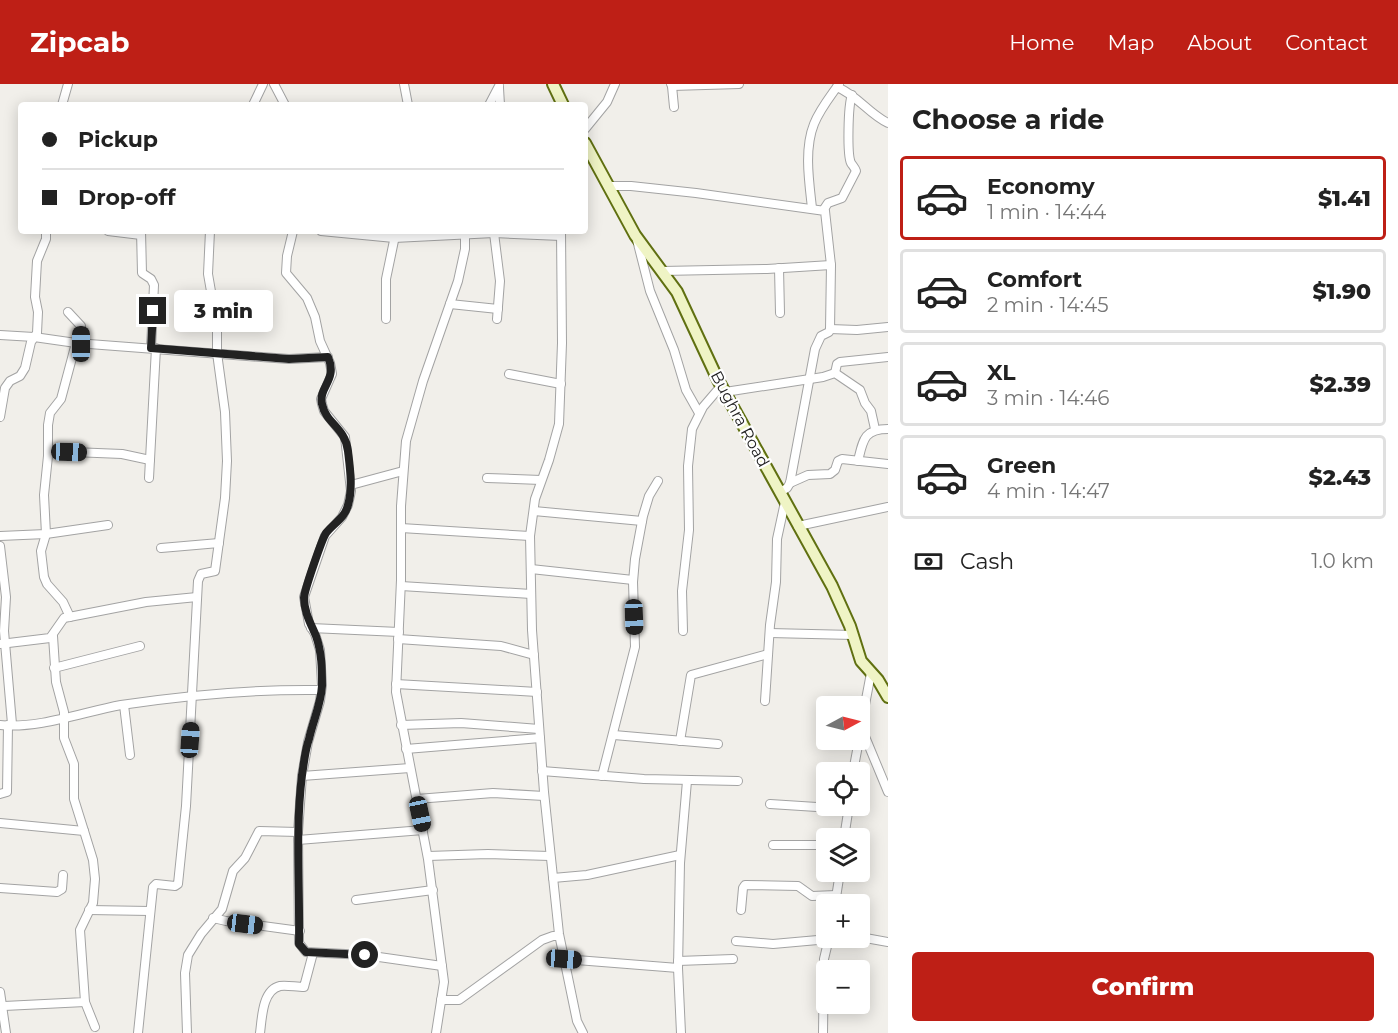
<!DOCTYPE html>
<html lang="en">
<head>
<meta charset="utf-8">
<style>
	:root { --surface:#fff; --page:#f2f2f2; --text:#222; --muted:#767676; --line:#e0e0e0; --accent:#be1f16 }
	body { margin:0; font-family:Montserrat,sans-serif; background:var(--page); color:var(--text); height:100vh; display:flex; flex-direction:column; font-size:22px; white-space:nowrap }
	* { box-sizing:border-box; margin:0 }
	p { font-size:20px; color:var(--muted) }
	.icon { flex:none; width:33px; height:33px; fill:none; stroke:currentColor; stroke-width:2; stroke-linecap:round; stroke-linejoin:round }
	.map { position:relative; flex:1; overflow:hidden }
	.drawer { display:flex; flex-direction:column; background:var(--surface); width:510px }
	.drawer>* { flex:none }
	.banner { position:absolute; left:18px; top:18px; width:570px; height:132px; border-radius:6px; box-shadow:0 3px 15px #0003; display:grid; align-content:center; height:132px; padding:0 24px; background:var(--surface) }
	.needle { width:39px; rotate:83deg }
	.controls { position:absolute; left:816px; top:612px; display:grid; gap:12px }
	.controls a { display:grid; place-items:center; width:54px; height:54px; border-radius:6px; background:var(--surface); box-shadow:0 3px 15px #0003; font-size:30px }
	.end { position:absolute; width:27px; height:27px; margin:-14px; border:8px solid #222; background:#fff; box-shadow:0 0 0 3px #fff }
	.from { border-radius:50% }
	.bubble { position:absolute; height:42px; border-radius:6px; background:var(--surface); box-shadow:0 3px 15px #0003; font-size:20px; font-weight:800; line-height:42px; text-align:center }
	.car { position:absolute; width:18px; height:36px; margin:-18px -9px; border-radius:8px; box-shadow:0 0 4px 2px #0007; background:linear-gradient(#222 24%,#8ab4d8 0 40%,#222 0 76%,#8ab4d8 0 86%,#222 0) }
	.banner b { display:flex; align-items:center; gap:21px; height:57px; font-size:22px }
	.banner b+b { border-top:2px solid var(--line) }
	.banner i { width:15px; height:15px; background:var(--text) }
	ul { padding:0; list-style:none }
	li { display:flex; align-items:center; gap:18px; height:84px; margin:0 12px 9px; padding:0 12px; border:3px solid var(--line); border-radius:6px }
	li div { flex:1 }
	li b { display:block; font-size:22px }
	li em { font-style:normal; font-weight:800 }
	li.selected { border-color:var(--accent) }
	li>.icon { width:54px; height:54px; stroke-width:1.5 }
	h2 { padding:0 24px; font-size:27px; line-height:72px }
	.pay { display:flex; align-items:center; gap:15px; height:66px; padding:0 24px; font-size:22px }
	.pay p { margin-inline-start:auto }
	.cta { display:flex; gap:12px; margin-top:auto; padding:12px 24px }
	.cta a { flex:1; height:69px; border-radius:6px; background:var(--accent); color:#fff; font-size:24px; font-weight:800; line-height:69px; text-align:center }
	header { display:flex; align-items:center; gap:36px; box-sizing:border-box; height:84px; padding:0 30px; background:var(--accent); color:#fff }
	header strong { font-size:28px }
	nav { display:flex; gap:33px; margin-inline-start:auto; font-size:21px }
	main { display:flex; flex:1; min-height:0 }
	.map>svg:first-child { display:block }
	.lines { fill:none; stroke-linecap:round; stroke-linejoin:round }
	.street-casing { stroke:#a3a3a3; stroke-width:10 }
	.secondary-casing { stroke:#607011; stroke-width:14 }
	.street { stroke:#fff; stroke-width:8 }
	.secondary { stroke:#eff4c5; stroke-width:10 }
	.route { stroke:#222; stroke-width:8 }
	.labels { text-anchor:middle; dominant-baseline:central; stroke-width:4.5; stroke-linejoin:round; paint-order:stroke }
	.street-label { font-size:16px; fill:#222; stroke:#fff }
</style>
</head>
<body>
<header>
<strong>Zipcab</strong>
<nav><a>Home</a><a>Map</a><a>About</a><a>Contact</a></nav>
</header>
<main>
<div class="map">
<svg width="888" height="949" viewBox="0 0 888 949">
	<rect width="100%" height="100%" fill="#f1efea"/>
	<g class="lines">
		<defs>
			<g id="street">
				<polyline points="274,0 285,21"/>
				<polyline points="404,0 408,21"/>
				<polyline points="671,0 672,2 739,0"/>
				<polyline points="672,2 674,23"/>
				<path d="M837,3C857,11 869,30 888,39"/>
				<polyline points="499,4 500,21"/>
				<polyline points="62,21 68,0"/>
				<polyline points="253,21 263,0"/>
				<polyline points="489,21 499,2"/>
				<polyline points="585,45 607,18 615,0"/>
				<polyline points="608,102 631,102 696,109 825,127 831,181 830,245 829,248 821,252 815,265 790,399 787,404 780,408"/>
				<path d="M812,124C809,97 804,65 814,40C820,25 830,13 839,0"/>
				<path d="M824,125L828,119L842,114L856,87C855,84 853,82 851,79C847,71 848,21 852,11"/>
				<polyline points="108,147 141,151"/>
				<polyline points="141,147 142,189 151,195 154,201 151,264"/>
				<polyline points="293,147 287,172 286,189 307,214 315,233 320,257 330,279 332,290 321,315 322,320 324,327 345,353 351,407 348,421 342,433 325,452 304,513 309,540 315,550 320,566 322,601 320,617 308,658 302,692 298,748 299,859 306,868 365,871 442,882"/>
				<polyline points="321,147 394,154 494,149 561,152"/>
				<polyline points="561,147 562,259 559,340 549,376 535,415 530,452 532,546 544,708 559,850 577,937 583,949"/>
				<polyline points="494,149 500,197 497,235"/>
				<polyline points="637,156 650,207 674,266 686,306 699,329"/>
				<polyline points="779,184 780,229"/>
				<polyline points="662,187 767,185 831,181"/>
				<polyline points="450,220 498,225"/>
				<polyline points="68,228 81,242 81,259"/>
				<polyline points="386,235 386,195 396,147"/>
				<polyline points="830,245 857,246 888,243"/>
				<polyline points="0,251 34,253 76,259 247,272 289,275 328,273"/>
				<polyline points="835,289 837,280 840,278 888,273"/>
				<polyline points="509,290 561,300"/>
				<polyline points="725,308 823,293 835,289 860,306 865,319 871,327 875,345"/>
				<polyline points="0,333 5,304 10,297 20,292 25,284 31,258 37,249 38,228 35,213 37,177 46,155 46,147"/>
				<polyline points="48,367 122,370 150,376"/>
				<path d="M858,377C863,356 864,345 888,345"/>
				<polyline points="149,394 156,264"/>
				<polyline points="487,394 541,396"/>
				<polyline points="790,399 808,391 830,390 835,386 838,377 842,375 888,380"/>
				<polyline points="351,401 403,387"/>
				<polyline points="534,427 642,437"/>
				<polyline points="798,442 888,423"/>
				<polyline points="401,444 530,452"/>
				<polyline points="0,452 46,450 108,441"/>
				<polyline points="0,462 6,513 4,547 12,640"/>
				<polyline points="161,464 219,459"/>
				<polyline points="531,485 633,496"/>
				<polyline points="401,502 531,510"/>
				<polyline points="70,533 63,518 47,500 44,493 41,467 46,450 44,411 48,372 48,341 50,329 61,315 76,259"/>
				<polyline points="311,544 399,548"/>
				<polyline points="683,547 682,507 689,446 688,382 692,345 703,323 721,302"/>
				<polyline points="770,549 853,551"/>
				<polyline points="53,552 56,598 64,628 64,654 74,680 74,715 84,747"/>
				<polyline points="398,555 501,562 534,571"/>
				<polyline points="0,560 50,554 64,534 146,518 197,513"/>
				<polyline points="54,584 140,562"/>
				<polyline points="396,600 537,608"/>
				<polyline points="765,617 770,541 776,498 777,455 785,418"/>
				<polyline points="124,621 130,671"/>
				<path d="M0,641C39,645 83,628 121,621C187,611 255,605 321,606"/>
				<polyline points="401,641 461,639 539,645"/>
				<polyline points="861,643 888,708"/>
				<polyline points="860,647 871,589"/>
				<polyline points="614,651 718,660"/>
				<polyline points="680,657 691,591 768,570"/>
				<polyline points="406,665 540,654"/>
				<polyline points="542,687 644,695 738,697"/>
				<polyline points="853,688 859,656"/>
				<polyline points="302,692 410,684"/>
				<polyline points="602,692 635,563 633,498 635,475 643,432 649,412 658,397"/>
				<polyline points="0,710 7,708 8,641"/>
				<polyline points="417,715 493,709 544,712"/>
				<polyline points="770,720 848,725"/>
				<polyline points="0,739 84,747 93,776 95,795 93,819 80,846 85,918 4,922"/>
				<polyline points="844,754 849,722"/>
				<polyline points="298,756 423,746"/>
				<polyline points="773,761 826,761"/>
				<polyline points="428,772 488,770 550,772"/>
				<polyline points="553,794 587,791 680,771"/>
				<polyline points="0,804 57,808 62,805 63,791"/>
				<polyline points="356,816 433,806"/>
				<polyline points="835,820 840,788"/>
				<polyline points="89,826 150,827"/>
				<polyline points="741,826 743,804 745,801 798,802 812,812 836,811"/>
				<polyline points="213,834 226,837 300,847"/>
				<polyline points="860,853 888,858"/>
				<polyline points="736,857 773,860 829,855"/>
				<polyline points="564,875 678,884"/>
				<polyline points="678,877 733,875"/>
				<polyline points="0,908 6,949"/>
				<polyline points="441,916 459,916 542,856 553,852 559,852"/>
				<polyline points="85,918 95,943"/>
				<polyline points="138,949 153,803 156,800 175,802 178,800 186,722 198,497 201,490 215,487 225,414 227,377 225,328 217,269 217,242 208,190 210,147"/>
				<polyline points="187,949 185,889 188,871 201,850 222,825 233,787 245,774 259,747 298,748"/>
				<path d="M260,949C262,935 262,906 280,902C287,901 296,903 304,903L313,869"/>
				<polyline points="436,949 444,898 428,775 396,608 401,496 401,422 406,357 423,297 458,197 465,165 465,147"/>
				<polyline points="681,949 678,884 680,779 687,697"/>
				<polyline points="823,949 824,875 829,854"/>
			</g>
			<g id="secondary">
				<polyline points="553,0 563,21"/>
				<polyline points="585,59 635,151 677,208 718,296 832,502 850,542 861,577 878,596 888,613"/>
			</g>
		</defs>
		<use href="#street" class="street-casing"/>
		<use href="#secondary" class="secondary-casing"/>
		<use href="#street" class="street"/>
		<use href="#secondary" class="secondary"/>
	</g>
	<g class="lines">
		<path class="route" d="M153,227L151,264L289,275L328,273C338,296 318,303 322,320C326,340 345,343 348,367C350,384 353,404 348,421C345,434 334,439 326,449C322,455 304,507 304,514C304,528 311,540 316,552C322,569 322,585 322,602C321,620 313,637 309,655C305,666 304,679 302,691C295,747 300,803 299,860L306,868L365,871"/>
	</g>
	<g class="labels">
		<g class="street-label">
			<text transform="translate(740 335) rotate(62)">Bughra Road</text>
		</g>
	</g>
</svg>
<div class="controls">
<a><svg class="needle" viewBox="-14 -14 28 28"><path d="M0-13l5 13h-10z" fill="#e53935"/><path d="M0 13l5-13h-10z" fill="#767676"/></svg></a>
<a><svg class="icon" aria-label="locate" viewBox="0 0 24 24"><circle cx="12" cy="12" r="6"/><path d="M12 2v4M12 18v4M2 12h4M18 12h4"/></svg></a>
<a><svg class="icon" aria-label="layers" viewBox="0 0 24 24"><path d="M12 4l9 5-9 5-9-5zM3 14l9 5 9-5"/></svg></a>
<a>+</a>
<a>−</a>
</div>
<i class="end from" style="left:365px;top:871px"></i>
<i class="end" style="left:153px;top:227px"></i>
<div class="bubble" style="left:174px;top:206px;width:99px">3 min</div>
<i class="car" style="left:81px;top:260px;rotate:0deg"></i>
<i class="car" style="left:69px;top:368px;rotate:92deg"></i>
<i class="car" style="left:634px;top:533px;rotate:178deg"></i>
<i class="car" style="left:190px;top:656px;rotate:4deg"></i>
<i class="car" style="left:420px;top:730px;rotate:168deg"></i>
<i class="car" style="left:245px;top:840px;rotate:97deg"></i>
<i class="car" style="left:564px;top:875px;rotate:94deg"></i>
<div class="banner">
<b><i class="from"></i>Pickup</b>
<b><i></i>Drop-off</b>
</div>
</div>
<section class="drawer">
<h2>Choose a ride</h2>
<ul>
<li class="selected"><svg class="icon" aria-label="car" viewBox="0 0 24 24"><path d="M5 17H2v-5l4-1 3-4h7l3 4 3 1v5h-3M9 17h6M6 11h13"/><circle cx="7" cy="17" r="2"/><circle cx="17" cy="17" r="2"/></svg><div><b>Economy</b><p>1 min · 14:44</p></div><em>$1.41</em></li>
<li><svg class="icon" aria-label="car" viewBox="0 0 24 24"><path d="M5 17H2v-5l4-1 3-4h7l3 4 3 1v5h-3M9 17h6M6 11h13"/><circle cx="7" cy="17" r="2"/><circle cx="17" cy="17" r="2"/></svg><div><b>Comfort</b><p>2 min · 14:45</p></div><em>$1.90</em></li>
<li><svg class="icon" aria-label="car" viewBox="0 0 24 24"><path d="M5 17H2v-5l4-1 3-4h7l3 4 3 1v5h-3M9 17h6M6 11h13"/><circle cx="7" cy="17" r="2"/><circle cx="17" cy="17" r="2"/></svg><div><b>XL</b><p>3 min · 14:46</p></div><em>$2.39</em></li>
<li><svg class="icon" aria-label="car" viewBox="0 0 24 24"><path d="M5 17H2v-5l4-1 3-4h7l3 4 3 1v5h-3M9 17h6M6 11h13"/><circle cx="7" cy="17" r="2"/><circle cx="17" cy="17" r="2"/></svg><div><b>Green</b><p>4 min · 14:47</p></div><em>$2.43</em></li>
</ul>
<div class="pay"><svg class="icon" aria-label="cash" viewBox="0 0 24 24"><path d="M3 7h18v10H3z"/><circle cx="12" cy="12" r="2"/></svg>Cash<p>1.0 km</p></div>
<div class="cta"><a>Confirm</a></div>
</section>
</main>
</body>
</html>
